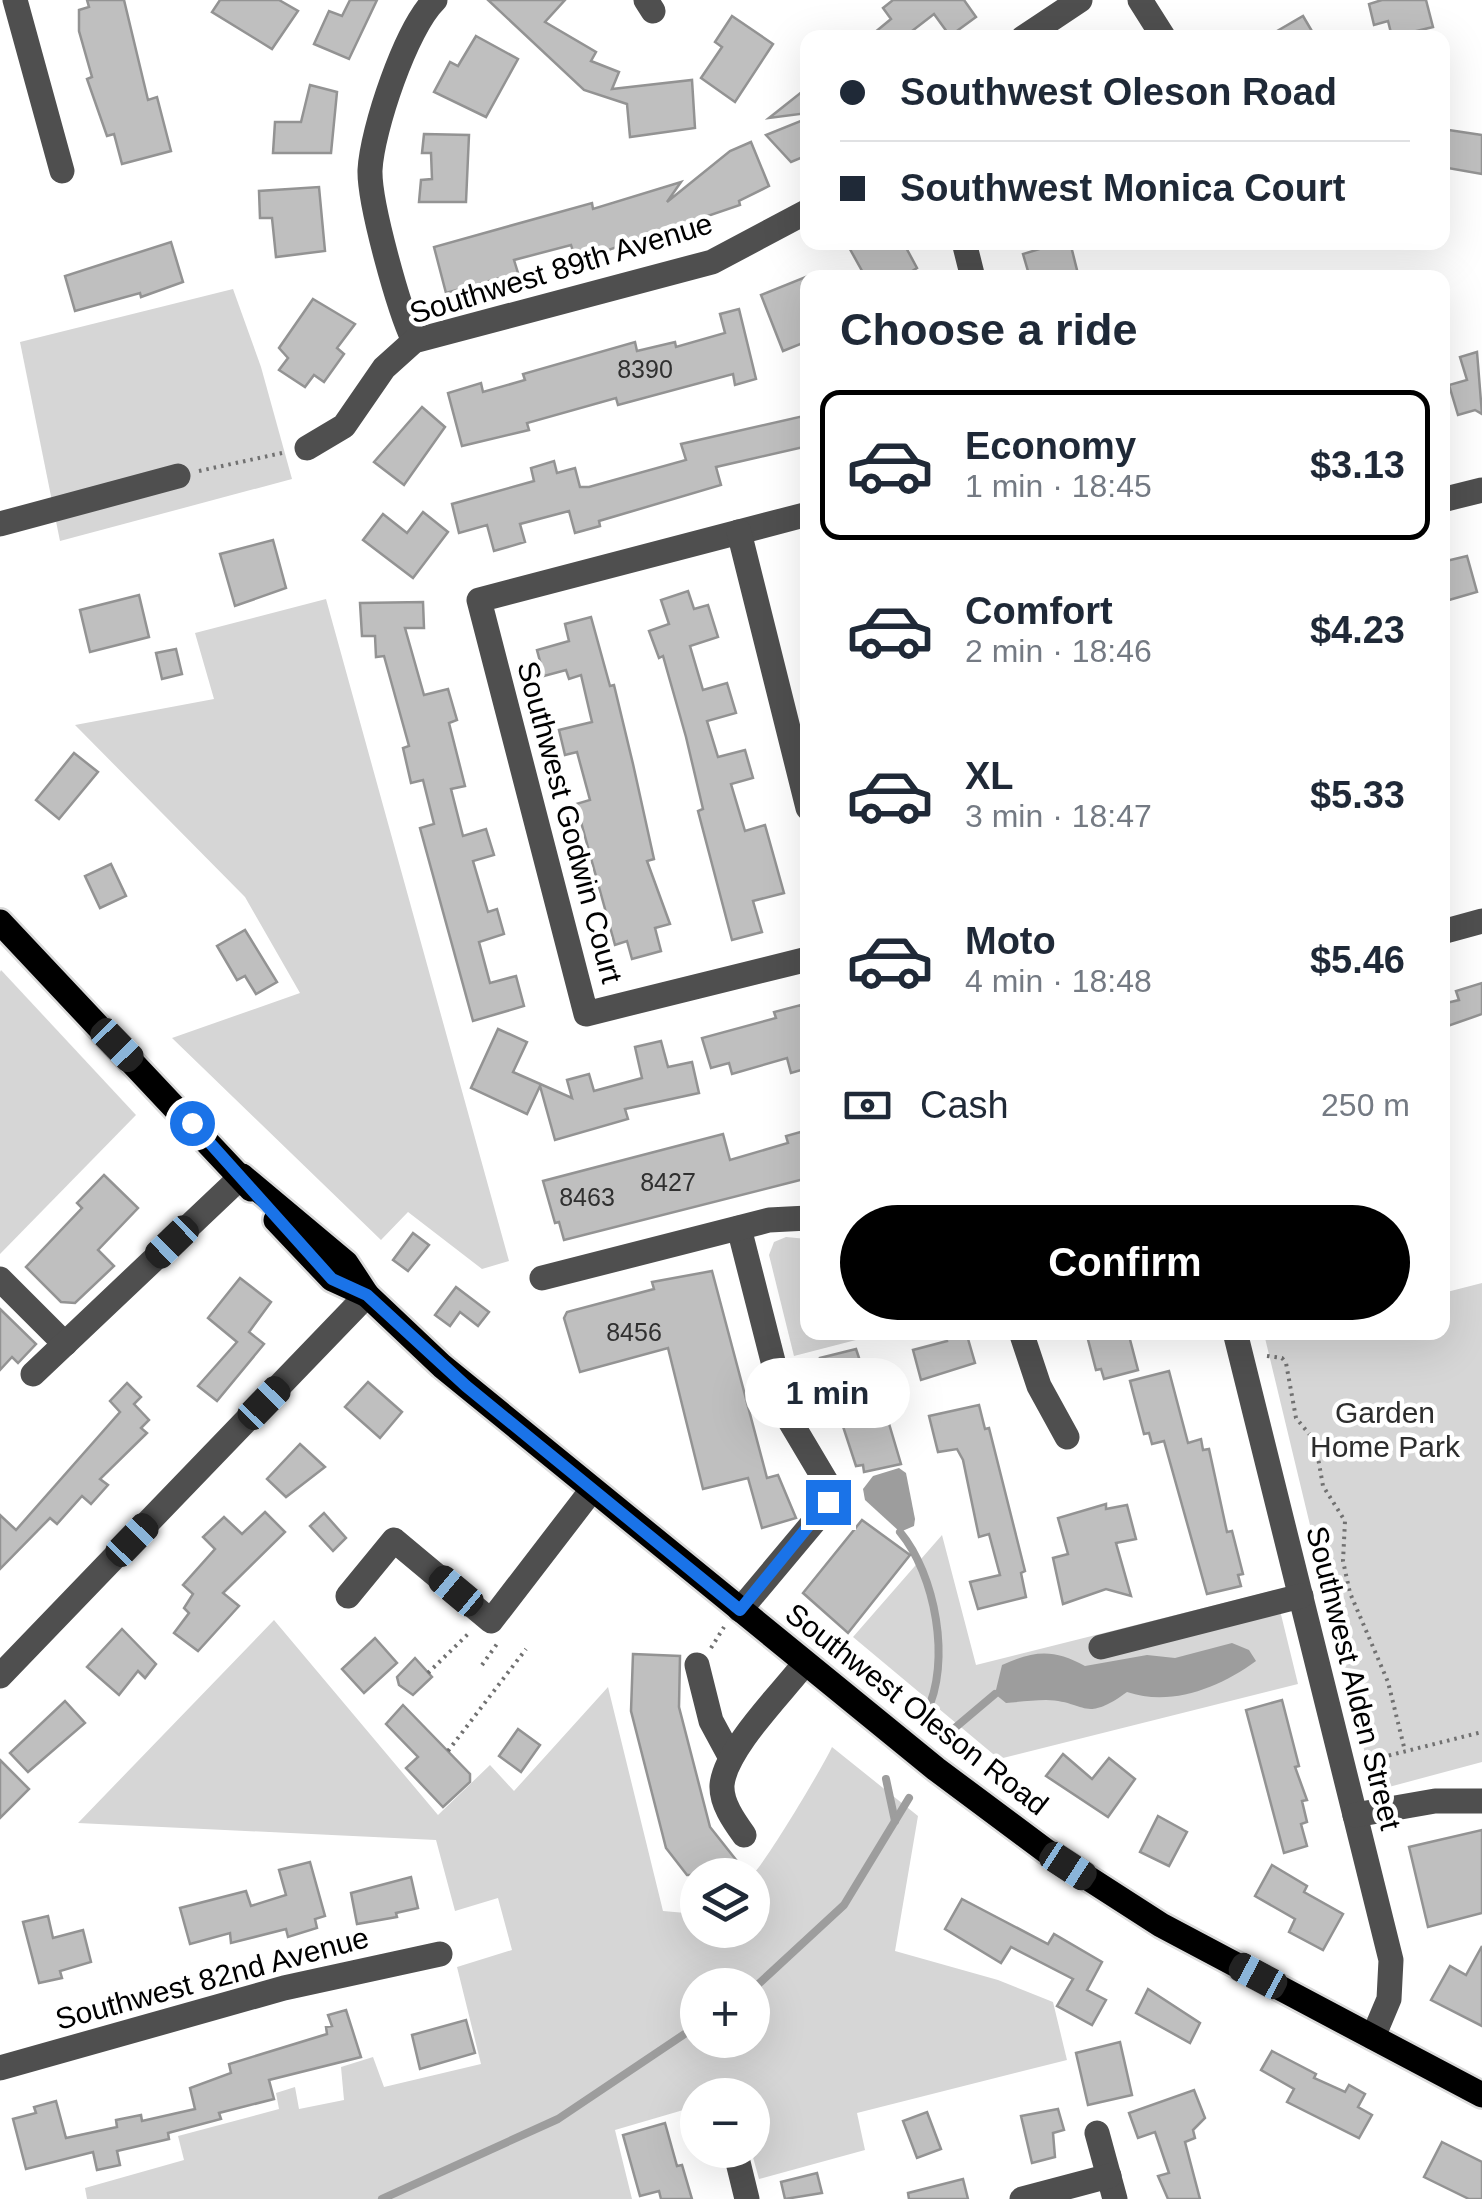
<!DOCTYPE html>
<html lang="en">
<head>
<meta charset="utf-8">
<style>
	:root { --surface:#fff; --page:#f6f6f7; --text:#1f2937; --muted:#747a83; --line:#e0e1e3; --accent:#000 }
	body { margin:0; font-family:Arial,sans-serif; background:var(--page); color:var(--text); height:100vh; display:flex; flex-direction:column; font-size:38px; white-space:nowrap }
	* { box-sizing:border-box; margin:0 }
	p { font-size:32px; color:var(--muted) }
	.icon { flex:none; width:55px; height:55px; fill:none; stroke:currentColor; stroke-width:2; stroke-linecap:round; stroke-linejoin:round }
	.map { position:relative; flex:1; overflow:hidden }
	.panel { position:absolute; left:800px; top:270px; width:650px; height:1070px; display:flex; flex-direction:column; background:var(--surface); border-radius:20px; box-shadow:0 10px 40px #0002 }
	.panel>* { flex:none }
	.banner { position:absolute; left:800px; top:30px; width:650px; height:220px; border-radius:20px; box-shadow:0 10px 40px #0002; display:grid; align-content:center; height:220px; padding:0 40px; background:var(--surface) }
	.buttons { position:absolute; left:680px; top:1858px; display:grid; gap:20px }
	.buttons a { display:grid; place-items:center; width:90px; height:90px; border-radius:50%; background:var(--surface); box-shadow:0 10px 40px #0002; font-size:50px }
	.end { position:absolute; width:45px; height:45px; margin:-22px; border:12px solid #1a73e8; background:#fff; box-shadow:0 0 0 5px #fff }
	.from { border-radius:50% }
	.bubble { position:absolute; height:70px; border-radius:35px; background:var(--surface); box-shadow:0 10px 40px #0002; font-size:32px; font-weight:800; line-height:70px; text-align:center }
	.car { position:absolute; width:30px; height:60px; margin:-30px -15px; border-radius:12px; box-shadow:0 0 8px 2px #0007; background:linear-gradient(#222 24%,#8ab4d8 0 40%,#222 0 76%,#8ab4d8 0 86%,#222 0) }
	.banner b { display:flex; align-items:center; gap:35px; height:95px; font-size:38px }
	.banner b+b { border-top:2px solid var(--line) }
	.banner i { width:25px; height:25px; background:var(--text) }
	ul { padding:0; list-style:none }
	li { display:flex; align-items:center; gap:30px; height:150px; margin:0 20px 15px; padding:0 20px; border:5px solid transparent; border-radius:20px }
	li div { flex:1 }
	li b { display:block; font-size:38px }
	li em { font-style:normal; font-weight:800 }
	li.current { border-color:var(--accent) }
	li>.icon { width:90px; height:90px; stroke-width:1.5 }
	h2 { padding:0 40px; font-size:45px; line-height:120px }
	.pay { display:flex; align-items:center; gap:25px; height:110px; padding:0 40px; font-size:38px }
	.pay p { margin-inline-start:auto }
	.cta { display:flex; gap:20px; margin-top:auto; padding:20px 40px }
	.cta a { flex:1; height:115px; border-radius:60px; background:var(--accent); color:#fff; font-size:40px; font-weight:800; line-height:115px; text-align:center }
	.map>svg:first-child { display:block }
	.green { fill:#d6d6d6; fill-rule:evenodd }
	.water { fill:#9d9d9d }
	.lines { fill:none; stroke-linecap:round; stroke-linejoin:round }
	.stream { stroke:#9d9d9d; stroke-width:8 }
	.building { fill:#bfbfbf; stroke:#939393; stroke-width:2.5 }
	.major-casing { stroke:#dbdbdb; stroke-width:30 }
	.path { stroke:#717171; stroke-width:4; stroke-dasharray:2.5 5; stroke-linecap:butt }
	.minor { stroke:#4f4f4f; stroke-width:25 }
	.major { stroke:#000; stroke-width:25 }
	.route { stroke:#1a73e8; stroke-width:12 }
	.labels { text-anchor:middle; dominant-baseline:central; stroke-width:9; stroke-linejoin:round; paint-order:stroke }
	.number-label { font-size:25px; fill:#303030 }
	.street-label { font-size:30px; fill:#000; stroke:#fff }
	.park-label { font-size:30px; fill:#2d2d2d; stroke:#fff }
</style>
</head>
<body>
<div class="map">
<svg width="1482" height="2199" viewBox="0 0 1482 2199">
	<rect width="100%" height="100%" fill="#fff"/>
	<g class="green">
		<polygon points="233,289 261,367 292,479 60,541 20,342"/>
		<polygon points="326,599 509,1261 482,1269 408,1212 381,1240 172,1038 300,993 245,897 75,725 214,699 195,633"/>
		<polygon points="1,970 136,1115 0,1254 0,972"/>
		<polygon points="786,1237 807,1239 808,1332 883,1333 794,1356 769,1255 774,1242"/>
		<polygon points="1482,1283 1482,1762 1374,1791 1265,1338 1287,1332 1442,1332 1443,1293"/>
		<polygon points="942,1535 976,1665 1275,1590 1298,1684 999,1759 853,1637"/>
		<path d="M274,1620L438,1815L490,1765L514,1791L608,1687L663,1911L697,1914L698,1930H752V1875C763,1867 824,1765 832,1747L918,1816L895,1951L998,1980L1053,2002L1067,2060L857,2113L865,2150L759,2179L751,2150L752,2095H698L697,2106L615,2130L632,2199H87L85,2188L184,2160L178,2136L279,2109L276,2093L295,2087L299,2109L344,2100L341,2067L373,2057L384,2087L481,2064L457,1967L512,1950L498,1898L455,1911L436,1840L78,1823ZM698,1985H752V2040H698Z"/>
	</g>
	<g class="water">
		<polygon points="899,1468 906,1473 915,1519 914,1526 900,1532 865,1500 863,1489 873,1476"/>
		<path d="M1232,1643L1249,1650L1256,1661C1219,1688 1171,1707 1127,1692C1083,1724 1087,1701 1046,1700C1033,1700 1019,1702 1006,1703L995,1694L1002,1665C1035,1650 1054,1649 1085,1666L1147,1655L1175,1658Z"/>
	</g>
	<g class="lines">
		<g class="stream">
			<path d="M900,1532C935,1574 952,1662 926,1713"/>
			<polyline points="950,1732 995,1694"/>
			<polyline points="886,1779 895,1821"/>
			<polyline points="752,1990 844,1905 909,1798"/>
			<polyline points="382,2199 558,2119 698,2025"/>
		</g>
	</g>
	<g class="building">
		<polygon points="87,0 124,0 148,100 157,97 171,151 122,164 114,134 107,136 87,79 92,77 79,31 79,10 89,7"/>
		<polygon points="220,0 279,0 298,11 272,49 212,12"/>
		<polygon points="350,0 377,0 349,59 314,44 329,11 342,16"/>
		<polygon points="488,0 565,0 545,22 596,52 591,61 619,72 612,89 692,80 695,128 630,137 627,104 584,90"/>
		<polygon points="893,0 964,0 976,17 950,36 934,14 903,38 868,38 891,19 883,8"/>
		<polygon points="1382,0 1426,0 1433,27 1392,37 1388,21 1374,25 1369,4"/>
		<polygon points="732,16 773,44 735,102 701,78 722,47 715,42"/>
		<polygon points="1303,16 1316,38 1265,38"/>
		<polygon points="476,36 518,59 486,117 434,92 450,62 458,66"/>
		<polygon points="310,85 337,92 331,153 273,153 275,122 301,122"/>
		<polygon points="808,87 808,113 769,118"/>
		<polygon points="808,118 808,155 791,162 766,135"/>
		<polygon points="1442,129 1482,135 1482,174 1442,167"/>
		<polygon points="424,134 469,135 466,202 419,202 421,180 432,179 431,153 422,153"/>
		<polygon points="751,142 769,186 739,201 740,205 576,261 571,245 514,260 518,273 446,293 434,247 592,203 593,209 681,182 667,202 730,151"/>
		<polygon points="319,187 325,251 276,257 272,218 260,218 259,191"/>
		<polygon points="171,242 183,282 141,297 140,293 75,311 65,276"/>
		<polygon points="846,242 903,242 917,268 901,278 866,278"/>
		<polygon points="1062,242 1070,242 1079,278 1030,278 1023,254"/>
		<polygon points="808,276 808,341 783,351 761,295"/>
		<polygon points="313,299 355,324 337,348 344,354 324,382 314,375 305,387 279,370 288,358 279,348"/>
		<polygon points="739,309 756,379 735,385 733,374 618,405 616,398 527,423 529,430 462,446 448,393 481,383 483,392 525,380 523,374 635,342 637,351 675,342 676,347 725,333 720,314"/>
		<polygon points="1477,352 1482,414 1475,410 1458,415 1449,385 1467,380 1460,357"/>
		<polygon points="422,407 445,427 404,485 374,462"/>
		<polygon points="808,415 808,446 716,467 721,485 599,521 600,526 575,533 569,511 520,524 525,542 494,551 487,525 459,533 452,504 534,481 531,468 554,461 557,473 575,468 580,487 589,487 686,460 681,444"/>
		<polygon points="423,512 448,532 413,578 363,540 383,514 407,533"/>
		<polygon points="273,540 286,588 235,606 220,554"/>
		<polygon points="1467,556 1477,592 1442,602 1442,562"/>
		<polygon points="688,591 694,609 708,605 718,637 690,646 703,690 727,683 736,713 707,721 718,757 745,750 753,778 731,784 745,831 765,825 784,893 753,901 762,932 732,940 698,811 703,809 686,737 663,656 659,658 649,631 669,624 661,600"/>
		<polygon points="139,595 149,637 90,652 80,610"/>
		<polygon points="423,602 424,628 405,628 424,695 448,689 457,720 449,723 465,786 451,789 463,836 486,829 494,855 473,861 488,912 497,909 504,934 479,942 490,983 516,976 524,1006 473,1021 420,828 434,824 423,780 411,783 403,748 409,746 384,656 376,657 375,636 362,636 360,603"/>
		<polygon points="591,617 610,686 614,685 633,764 654,859 647,861 670,924 655,928 661,951 632,959 627,941 615,945 576,804 590,800 577,752 565,755 559,730 592,722 581,675 569,679 566,670 544,676 537,650 569,641 565,624"/>
		<polygon points="176,649 182,674 162,679 156,653"/>
		<polygon points="74,753 98,772 59,819 36,800"/>
		<polygon points="111,864 126,896 100,908 85,876"/>
		<polygon points="245,930 277,982 256,994 245,976 237,980 217,946"/>
		<polygon points="1482,983 1482,1014 1442,1028 1442,1004 1459,1000 1456,991"/>
		<polygon points="801,1005 808,1026 808,1068 791,1073 787,1058 732,1074 729,1063 711,1068 702,1038 776,1018 774,1012"/>
		<polygon points="498,1029 527,1042 513,1072 572,1098 567,1080 589,1074 594,1091 642,1078 635,1047 661,1041 668,1067 692,1062 699,1093 625,1109 628,1119 555,1140 540,1086 527,1114 471,1088"/>
		<polygon points="808,1130 808,1178 564,1240 559,1222 555,1223 543,1181 723,1134 730,1160 788,1143 786,1136"/>
		<polygon points="104,1175 138,1208 98,1250 114,1266 75,1303 61,1302 26,1267 82,1208 77,1203"/>
		<polygon points="413,1233 429,1245 408,1271 393,1260"/>
		<polygon points="712,1271 767,1478 778,1475 796,1518 762,1528 748,1478 703,1489 668,1348 580,1372 564,1318 567,1312 654,1289 652,1282"/>
		<polygon points="240,1278 271,1302 249,1332 264,1344 217,1401 198,1386 237,1342 208,1318"/>
		<polygon points="456,1287 489,1312 478,1326 460,1312 450,1326 435,1315"/>
		<polygon points="0,1309 36,1344 18,1363 12,1357 0,1370"/>
		<polygon points="945,1332 966,1332 975,1363 921,1380 913,1350 947,1341"/>
		<polygon points="1086,1332 1128,1332 1138,1370 1104,1379 1101,1369 1096,1370"/>
		<polygon points="856,1349 876,1409 884,1407 901,1464 864,1472 863,1465 856,1466 836,1405 830,1407 825,1385 821,1386 816,1365 821,1363 820,1358"/>
		<polygon points="1169,1371 1188,1443 1201,1439 1203,1450 1209,1449 1227,1532 1232,1531 1243,1574 1238,1575 1241,1586 1207,1594 1164,1441 1152,1444 1149,1433 1144,1434 1130,1381"/>
		<polygon points="368,1382 402,1412 380,1438 345,1407"/>
		<polygon points="127,1383 141,1397 134,1404 149,1420 141,1428 147,1433 100,1479 108,1485 91,1504 82,1496 57,1524 50,1518 0,1569 0,1515 16,1530 120,1412 110,1401"/>
		<polygon points="979,1405 985,1429 989,1428 1025,1571 1021,1573 1026,1597 978,1609 970,1582 1000,1575 989,1534 979,1537 963,1460 957,1449 938,1452 929,1416"/>
		<polygon points="300,1444 325,1467 286,1497 267,1479"/>
		<polygon points="1106,1504 1106,1509 1127,1505 1136,1539 1116,1543 1131,1596 1106,1589 1063,1604 1053,1558 1068,1554 1058,1518"/>
		<polygon points="265,1512 285,1532 223,1593 239,1606 198,1651 174,1633 189,1613 184,1608 193,1594 183,1585 215,1549 203,1537 224,1517 242,1534"/>
		<polygon points="324,1513 346,1538 333,1551 310,1526"/>
		<polygon points="862,1520 910,1555 848,1633 803,1593"/>
		<polygon points="122,1629 156,1664 145,1678 138,1671 119,1695 87,1667"/>
		<polygon points="375,1638 397,1663 364,1693 342,1669"/>
		<polygon points="633,1654 680,1656 679,1707 710,1827 748,1875 687,1875 666,1848 631,1711"/>
		<polygon points="415,1658 432,1677 413,1695 399,1685 397,1677"/>
		<polygon points="1282,1700 1299,1766 1295,1767 1307,1800 1302,1801 1307,1822 1301,1824 1307,1846 1284,1853 1246,1710"/>
		<polygon points="65,1701 85,1723 28,1772 10,1753"/>
		<polygon points="403,1705 470,1774 470,1782 443,1807 406,1768 418,1757 386,1724"/>
		<polygon points="518,1729 540,1745 521,1772 499,1756"/>
		<polygon points="1063,1754 1092,1779 1109,1758 1135,1779 1108,1817 1046,1776"/>
		<polygon points="0,1760 29,1789 0,1818"/>
		<polygon points="1158,1816 1187,1832 1169,1866 1140,1852"/>
		<polygon points="1482,1830 1482,1913 1428,1927 1409,1847"/>
		<polygon points="310,1862 325,1916 315,1919 317,1928 288,1937 286,1929 231,1943 230,1933 190,1944 180,1908 246,1891 251,1906 286,1895 279,1870"/>
		<polygon points="1272,1865 1307,1886 1304,1892 1343,1914 1323,1950 1289,1932 1295,1919 1255,1896"/>
		<polygon points="411,1877 418,1908 396,1913 397,1917 357,1924 351,1893"/>
		<polygon points="962,1899 1048,1944 1054,1934 1102,1962 1087,1990 1106,2000 1092,2025 1057,2006 1073,1979 1011,1947 1001,1963 945,1929"/>
		<polygon points="48,1916 53,1938 83,1930 91,1962 60,1971 62,1978 39,1983 23,1922"/>
		<polygon points="1482,1946 1482,2026 1431,2000 1450,1966 1466,1975"/>
		<polygon points="1148,1989 1200,2023 1190,2043 1136,2013"/>
		<polygon points="346,2010 361,2057 269,2080 274,2099 219,2113 221,2119 168,2133 169,2139 117,2151 120,2165 97,2170 93,2152 26,2169 13,2119 36,2113 34,2107 56,2101 66,2138 117,2127 116,2120 141,2115 142,2121 195,2109 190,2088 231,2073 229,2064 327,2034 326,2027 332,2026 328,2015"/>
		<polygon points="466,2020 475,2053 420,2069 412,2035"/>
		<polygon points="1120,2042 1132,2095 1088,2105 1076,2053"/>
		<polygon points="1272,2051 1316,2074 1314,2078 1345,2092 1349,2085 1365,2094 1358,2107 1372,2115 1359,2138 1287,2102 1294,2089 1261,2070"/>
		<polygon points="1194,2090 1205,2118 1193,2130 1195,2138 1185,2142 1200,2199 1168,2199 1158,2176 1169,2173 1155,2132 1138,2138 1129,2113"/>
		<polygon points="1058,2109 1064,2130 1053,2133 1055,2157 1032,2163 1021,2116"/>
		<polygon points="927,2112 941,2149 917,2158 903,2121"/>
		<polygon points="665,2123 677,2166 682,2165 692,2199 661,2199 659,2191 640,2196 623,2135"/>
		<polygon points="1442,2142 1482,2162 1482,2199 1469,2199 1424,2177"/>
		<polygon points="817,2173 822,2193 785,2199 781,2182"/>
		<polygon points="963,2179 968,2199 909,2199 908,2193"/>
	</g>
	<g class="lines">
		<defs>
			<g id="major">
				<polyline points="0,922 251,1189"/>
				<polyline points="242,1176 346,1263 367,1295 442,1366 936,1769 1046,1851 1161,1925 1482,2095"/>
				<polyline points="276,1220 332,1279 367,1295"/>
			</g>
		</defs>
		<use href="#major" class="major-casing"/>
		<g class="path">
			<polyline points="199,471 282,453"/>
			<polyline points="1267,1356 1282,1358 1286,1363 1296,1418 1315,1441 1323,1486 1345,1521 1343,1561 1350,1593 1388,1682 1405,1751"/>
			<polyline points="711,1648 724,1627"/>
			<polyline points="482,1665 497,1644"/>
			<polyline points="428,1673 468,1634"/>
			<polyline points="448,1751 526,1649"/>
			<polyline points="1367,1761 1482,1732"/>
		</g>
		<g class="minor">
			<polyline points="15,0 62,171"/>
			<polyline points="646,0 653,11"/>
			<polyline points="1140,0 1164,38"/>
			<polyline points="1023,38 1080,0"/>
			<polyline points="964,242 973,278"/>
			<path d="M414,341C399,310 369,203 370,170C372,130 406,28 435,0"/>
			<polyline points="307,448 344,426 384,368 414,341 712,262 808,211"/>
			<polyline points="1442,500 1482,490"/>
			<polyline points="808,514 479,600 586,1014 808,959"/>
			<polyline points="0,524 178,476"/>
			<polyline points="739,532 808,808"/>
			<polyline points="1442,932 1482,921"/>
			<polyline points="739,1228 787,1416 831,1490 823,1511 740,1610"/>
			<polyline points="542,1278 769,1220 808,1218"/>
			<polyline points="0,1279 65,1344"/>
			<polyline points="1021,1332 1039,1386 1067,1437"/>
			<polyline points="1235,1332 1391,1960 1389,1999 1373,2037"/>
			<polyline points="33,1374 242,1176"/>
			<polyline points="348,1596 394,1540 491,1621 591,1491"/>
			<polyline points="1101,1647 1301,1596"/>
			<polyline points="697,1665 711,1721 731,1758"/>
			<polyline points="0,1676 367,1295"/>
			<polyline points="1355,1815 1435,1801 1482,1801"/>
			<path d="M744,1835C734,1821 721,1803 722,1785C725,1749 783,1692 805,1663"/>
			<polyline points="0,2068 284,1988 440,1954"/>
			<polyline points="1097,2133 1115,2199"/>
			<polyline points="735,2150 747,2199"/>
			<polyline points="1022,2199 1109,2176"/>
		</g>
		<use href="#major" class="major"/>
	</g>
	<g class="lines">
		<polyline class="route" points="192,1123 332,1279 367,1295 466,1386 740,1610 828,1502"/>
	</g>
	<g class="labels">
		<g class="number-label">
			<text x="645" y="369">8390</text>
			<text x="668" y="1182">8427</text>
			<text x="587" y="1197">8463</text>
			<text x="634" y="1332">8456</text>
		</g>
		<g class="street-label">
			<text transform="translate(561 268) rotate(-17)">Southwest 89th Avenue</text>
			<text transform="translate(570 822) rotate(75)">Southwest Godwin Court</text>
			<text transform="translate(1354 1678) rotate(76)">Southwest Alden Street</text>
			<text transform="translate(917 1709) rotate(38)">Southwest Oleson Road</text>
			<text transform="translate(212 1978) rotate(-15)">Southwest 82nd Avenue</text>
		</g>
		<g class="park-label">
			<text x="1385" y="1412">Garden<tspan x="1385" dy="34">Home Park</tspan></text>
		</g>
	</g>
</svg>
<div class="buttons">
<a><svg class="icon" aria-label="layers" viewBox="0 0 24 24"><path d="M12 4l9 5-9 5-9-5zM3 14l9 5 9-5"/></svg></a>
<a>+</a>
<a>−</a>
</div>
<i class="end from" style="left:192px;top:1123px"></i>
<i class="end" style="left:828px;top:1502px"></i>
<div class="bubble" style="left:745px;top:1358px;width:165px">1 min</div>
<i class="car" style="left:117px;top:1045px;rotate:136deg"></i>
<i class="car" style="left:172px;top:1242px;rotate:226deg"></i>
<i class="car" style="left:264px;top:1403px;rotate:44deg"></i>
<i class="car" style="left:132px;top:1540px;rotate:44deg"></i>
<i class="car" style="left:456px;top:1591px;rotate:310deg"></i>
<i class="car" style="left:1068px;top:1866px;rotate:123deg"></i>
<i class="car" style="left:1258px;top:1976px;rotate:298deg"></i>
<div class="banner">
<b><i class="from"></i>Southwest Oleson Road</b>
<b><i></i>Southwest Monica Court</b>
</div>
<section class="panel">
<h2>Choose a ride</h2>
<ul>
<li class="current"><svg class="icon" aria-label="car" viewBox="0 0 24 24"><path d="M5 17H2v-5l4-1 3-4h7l3 4 3 1v5h-3M9 17h6M6 11h13"/><circle cx="7" cy="17" r="2"/><circle cx="17" cy="17" r="2"/></svg><div><b>Economy</b><p>1 min · 18:45</p></div><em>$3.13</em></li>
<li><svg class="icon" aria-label="car" viewBox="0 0 24 24"><path d="M5 17H2v-5l4-1 3-4h7l3 4 3 1v5h-3M9 17h6M6 11h13"/><circle cx="7" cy="17" r="2"/><circle cx="17" cy="17" r="2"/></svg><div><b>Comfort</b><p>2 min · 18:46</p></div><em>$4.23</em></li>
<li><svg class="icon" aria-label="car" viewBox="0 0 24 24"><path d="M5 17H2v-5l4-1 3-4h7l3 4 3 1v5h-3M9 17h6M6 11h13"/><circle cx="7" cy="17" r="2"/><circle cx="17" cy="17" r="2"/></svg><div><b>XL</b><p>3 min · 18:47</p></div><em>$5.33</em></li>
<li><svg class="icon" aria-label="car" viewBox="0 0 24 24"><path d="M5 17H2v-5l4-1 3-4h7l3 4 3 1v5h-3M9 17h6M6 11h13"/><circle cx="7" cy="17" r="2"/><circle cx="17" cy="17" r="2"/></svg><div><b>Moto</b><p>4 min · 18:48</p></div><em>$5.46</em></li>
</ul>
<div class="pay"><svg class="icon" aria-label="cash" viewBox="0 0 24 24"><path d="M3 7h18v10H3z"/><circle cx="12" cy="12" r="2"/></svg>Cash<p>250 m</p></div>
<div class="cta"><a>Confirm</a></div>
</section>
</div>
</body>
</html>
